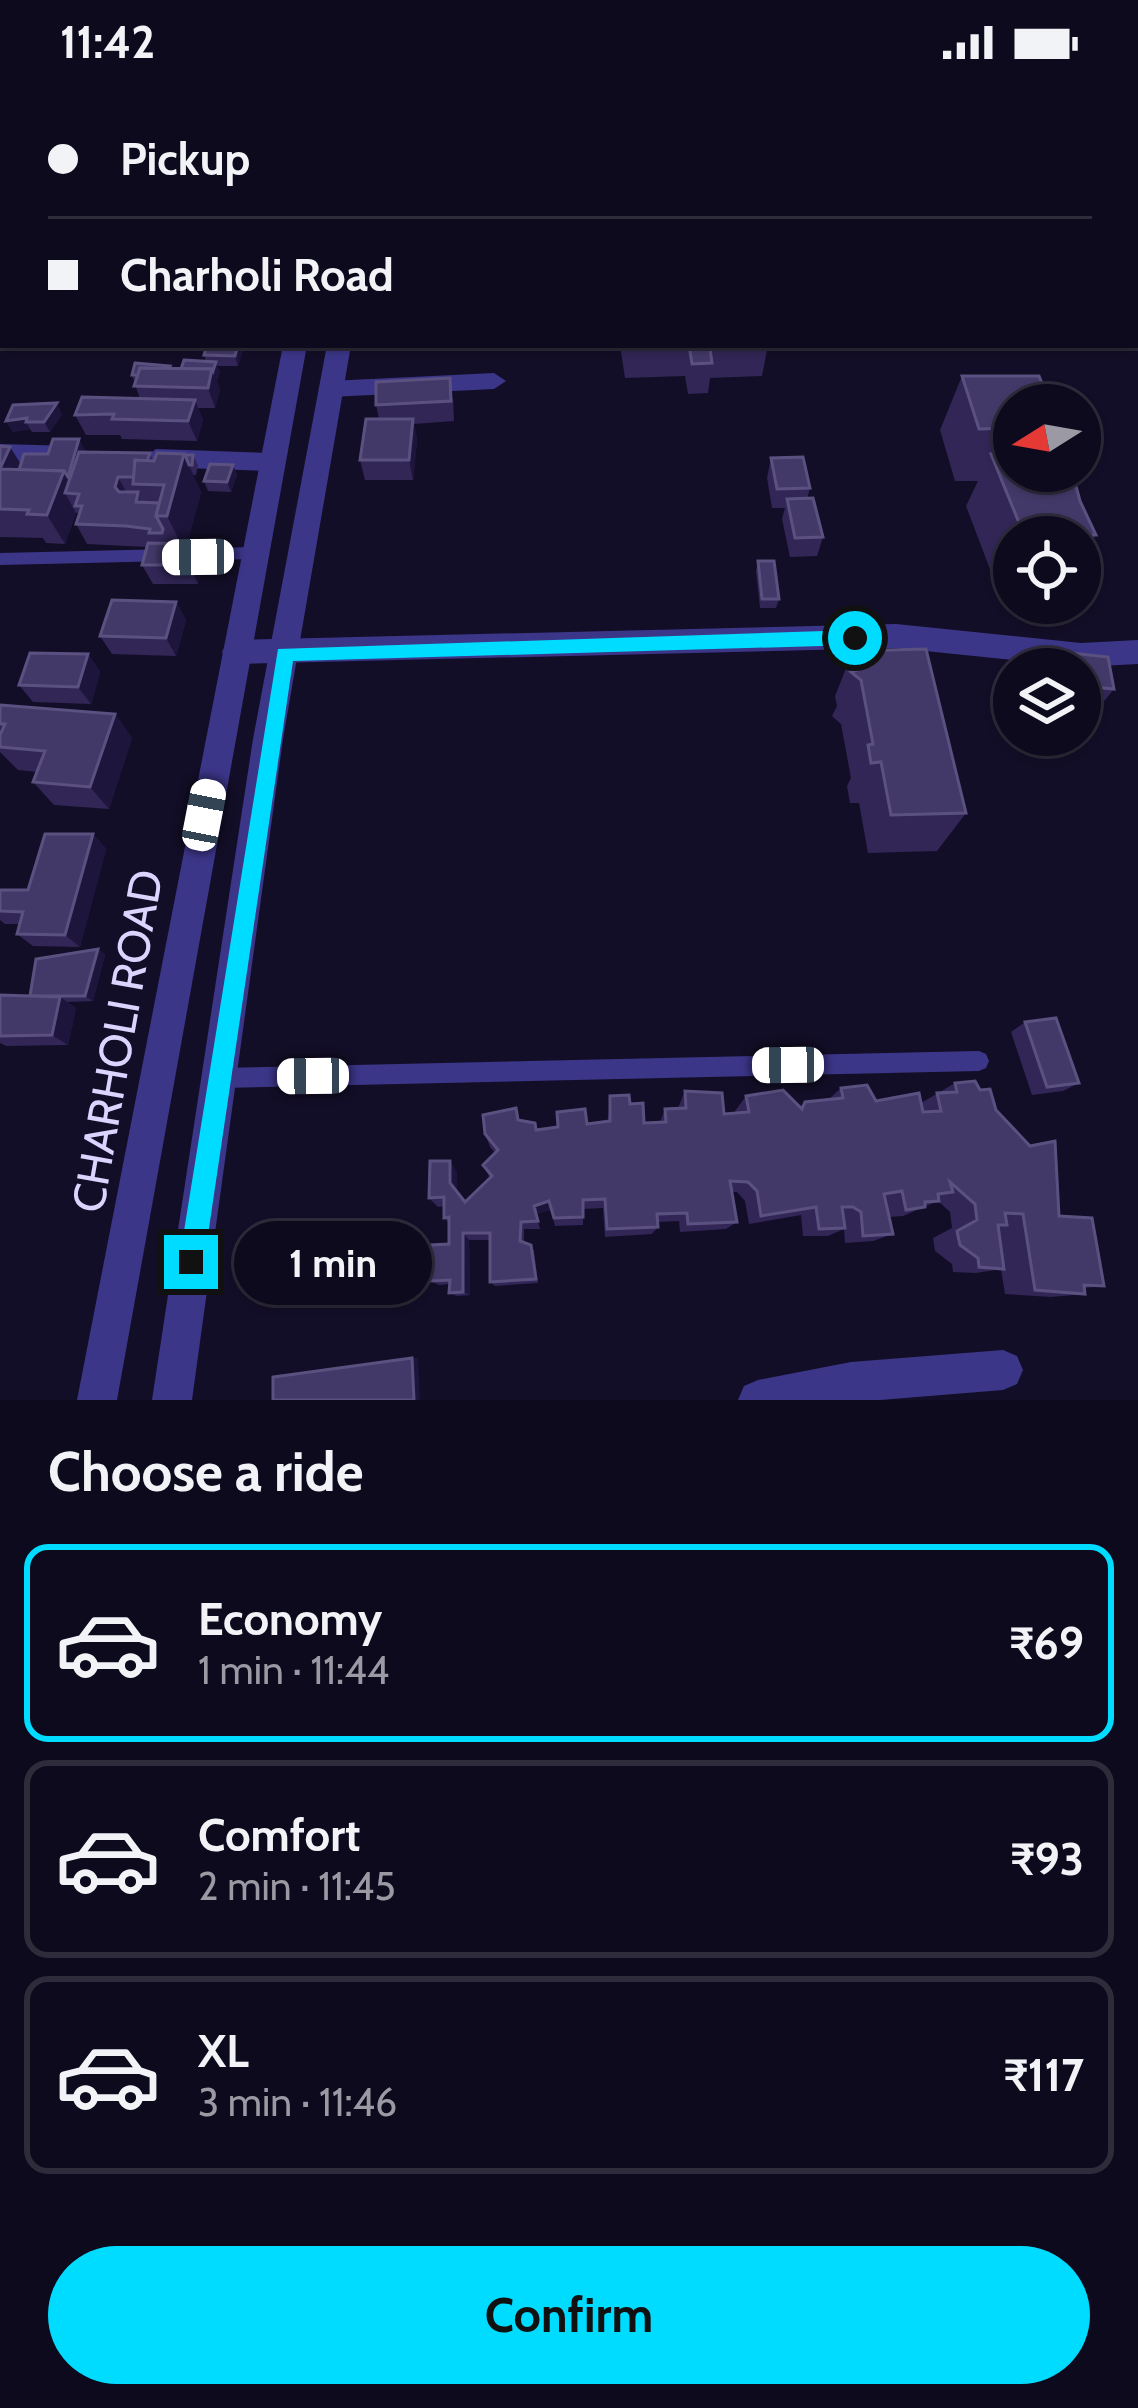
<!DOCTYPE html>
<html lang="en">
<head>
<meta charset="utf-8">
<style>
	:root { --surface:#0e0a1d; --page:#1c182a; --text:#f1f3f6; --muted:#9b9aa4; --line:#2e2b3b; --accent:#00dcff }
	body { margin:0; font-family:Cabin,sans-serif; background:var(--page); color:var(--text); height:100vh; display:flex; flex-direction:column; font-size:45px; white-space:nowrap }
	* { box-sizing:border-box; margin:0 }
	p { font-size:39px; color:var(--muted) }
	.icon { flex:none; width:66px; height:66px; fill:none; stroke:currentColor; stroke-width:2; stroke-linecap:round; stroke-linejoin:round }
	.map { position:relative; height:1316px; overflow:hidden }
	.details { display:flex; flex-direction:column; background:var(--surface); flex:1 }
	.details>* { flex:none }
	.top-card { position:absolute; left:0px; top:0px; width:1140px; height:264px; box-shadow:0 3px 9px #0004,0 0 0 3px var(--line); display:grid; align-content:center; height:264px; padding:0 48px; background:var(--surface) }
	.needle { width:78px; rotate:259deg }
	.buttons { position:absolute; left:993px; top:300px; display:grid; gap:24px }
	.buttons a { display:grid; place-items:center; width:108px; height:108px; border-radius:50%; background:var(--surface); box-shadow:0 3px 9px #0004,0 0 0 3px var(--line); font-size:60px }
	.end { position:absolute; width:54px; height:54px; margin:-27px; border:15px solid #00dcff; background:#111; box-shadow:0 0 0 6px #111 }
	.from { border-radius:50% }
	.bubble { position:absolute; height:84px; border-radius:42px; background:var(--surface); box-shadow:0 3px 9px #0004,0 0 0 3px var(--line); font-size:39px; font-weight:800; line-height:84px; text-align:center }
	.car { position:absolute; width:36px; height:72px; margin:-36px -18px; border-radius:15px; box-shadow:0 0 9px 3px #0007; background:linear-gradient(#fff 24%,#345 0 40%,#fff 0 76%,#345 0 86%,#fff 0) }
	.top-card b { display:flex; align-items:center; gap:42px; height:114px; font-size:45px }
	.top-card b+b { border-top:3px solid var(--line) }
	.top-card i { width:30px; height:30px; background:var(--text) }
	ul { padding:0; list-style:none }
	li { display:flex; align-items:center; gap:36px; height:198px; margin:0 24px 18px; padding:0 24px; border:6px solid var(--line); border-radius:24px }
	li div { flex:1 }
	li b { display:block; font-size:45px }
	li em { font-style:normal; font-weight:800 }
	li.on { border-color:var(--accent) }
	li>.icon { width:108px; height:108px; stroke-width:1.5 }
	h2 { padding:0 48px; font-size:54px; line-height:144px }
	.action { display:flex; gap:24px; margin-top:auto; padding:24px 48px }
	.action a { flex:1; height:138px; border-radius:72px; background:var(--accent); color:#111; font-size:48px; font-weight:800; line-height:138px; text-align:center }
	.status { display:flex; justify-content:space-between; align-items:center; height:84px; padding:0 60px; background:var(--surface); direction:ltr }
	.status svg { height:33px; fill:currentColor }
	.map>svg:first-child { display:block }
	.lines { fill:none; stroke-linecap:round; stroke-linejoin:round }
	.service { fill:#3c3689; fill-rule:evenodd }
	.minor { fill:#3c3689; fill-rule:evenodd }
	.tertiary { fill:#3c3689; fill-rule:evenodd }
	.wall { fill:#312656 }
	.shaded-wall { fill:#1d153b }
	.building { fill:#433968; stroke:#5b5180; stroke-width:3 }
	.route { fill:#00dcff }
	.labels { text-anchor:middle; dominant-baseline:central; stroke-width:9; stroke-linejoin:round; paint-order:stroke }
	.street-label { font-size:45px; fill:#dbd4ff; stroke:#130e27 }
</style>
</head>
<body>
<div class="status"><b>11:42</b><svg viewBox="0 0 49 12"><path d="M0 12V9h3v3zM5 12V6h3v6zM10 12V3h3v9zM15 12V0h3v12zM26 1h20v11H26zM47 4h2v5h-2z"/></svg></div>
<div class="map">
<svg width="1138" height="1316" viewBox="0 0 1138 1316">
	<rect width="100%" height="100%" fill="#130e27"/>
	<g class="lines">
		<g class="service">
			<rect x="0" y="112" width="3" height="6"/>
			<polygon points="255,463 262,469 255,475 0,481 0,469"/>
			<polygon points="979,967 986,970 989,977 986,984 979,987 218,1004 211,1001 208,994 211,987 218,984"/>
		</g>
		<g class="minor">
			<rect x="1137" y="161" width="1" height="14"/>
			<polygon points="494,289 506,297 494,305 330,313 318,305 330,297"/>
			<polygon points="0,360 72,362 85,371 72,380 0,378"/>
			<polygon points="156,365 272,369 285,378 272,387 156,383 143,374"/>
			<polygon points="896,540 1081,559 1138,556 1138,580 1081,583 896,564 236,580 226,576 222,568 226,560 236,556"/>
			<polygon points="1003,1266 1017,1272 1023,1286 1017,1300 1003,1306 880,1316 738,1316 744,1302 758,1296 851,1278"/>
		</g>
		<g class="tertiary">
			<polygon points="349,0 369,0 348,3"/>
			<rect x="385" y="0" width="20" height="3"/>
			<polygon points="283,261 307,261 117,1316 77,1316"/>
			<polygon points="327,261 351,261 283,655 192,1316 152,1316 253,655"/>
		</g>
	</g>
	<g class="wall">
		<rect x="492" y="0" width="51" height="3"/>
		<rect x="0" y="47" width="3" height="58"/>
		<polygon points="244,261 238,282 217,282 220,288 217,297 220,306 215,324 198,324 203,336 197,357 122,355 120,351 86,351 75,331 140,315 132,291 181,285 206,277 204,271"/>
		<polygon points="620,261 768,261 762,292 710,294 708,309 688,310 685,292 625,294"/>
		<polygon points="962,292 1014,321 1014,387 1080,417 1096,451 1080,476 1080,453 1014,453 1014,501 996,501 966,422 978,397 955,397 940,346"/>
		<polygon points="453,314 454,337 414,340 417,356 413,396 365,396 360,376 379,335 376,321"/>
		<polygon points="62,330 50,348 32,348 30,345 13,348 6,337"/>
		<polygon points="0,362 10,363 21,380 86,368 150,369 153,377 193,371 198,381 196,391 193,391 201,408 187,460 194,460 203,479 198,500 153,500 142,481 147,463 87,460 76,440 79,429 76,429 65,460 46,459 43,454 0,453"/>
		<polygon points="771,374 810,404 807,415 823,453 817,472 790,473 782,435 785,424 772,424 767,394"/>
		<polygon points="233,381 237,391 231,408 208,407 204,397"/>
		<polygon points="758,477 779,515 776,524 760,524 756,487"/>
		<polygon points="176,518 186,536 176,572 112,570 100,552"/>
		<polygon points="853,567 966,729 937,767 868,769 859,719 850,719 847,702 851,694 841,640 832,632 837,622 835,612"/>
		<polygon points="1062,568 1114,605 1100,622 1080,620 1080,585 1050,585"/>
		<polygon points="88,570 100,588 91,620 33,618 19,601"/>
		<polygon points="0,621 115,630 132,654 109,725 54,721 33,698 37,688 18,686 0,668"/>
		<polygon points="93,750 106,765 80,863 33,862 17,850 20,840 5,840 0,836 0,806 28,806"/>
		<polygon points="98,865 105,871 93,917 67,918 76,924 68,961 6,962 0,959 0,911 30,912"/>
		<polygon points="1025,938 1079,999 1063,1007 1032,1011 1011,948"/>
		<polygon points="955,999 980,1006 996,1026 1059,1132 1104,1202 1084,1204 1085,1210 1051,1213 1005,1210 1001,1185 976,1189 953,1188 952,1180 935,1167 933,1154 952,1144 950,1128 938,1117 903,1132 889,1133 893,1150 873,1157 845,1159 844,1145 828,1152 803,1152 801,1131 749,1140 745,1117 737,1108 732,1108 737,1138 726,1145 680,1148 679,1137 657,1138 658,1143 652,1150 605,1153 603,1124 583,1125 583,1141 555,1142 551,1126 536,1130 540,1145 524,1145 524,1158 531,1161 534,1167 538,1199 495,1202 490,1198 490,1156 469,1156 470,1211 457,1212 449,1209 450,1200 439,1201 430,1197 449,1160 449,1139 444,1134 444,1122 438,1123 429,1114 457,1088 457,1108 465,1118 490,1094 483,1081 495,1069 490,1063 485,1050 518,1036 536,1046 608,1037 610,1012 630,1020 644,1039 660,1038 665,1025 678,1024 685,1007 724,1030 736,1029 735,1027 746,1012 800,1023 805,1018 829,1015 841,1004 876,1017 921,1019"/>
		<polygon points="382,1151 388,1155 388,1212 297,1220 288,1219"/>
	</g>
	<g class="shaded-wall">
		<polygon points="238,261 245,261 238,282 235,272"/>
		<polygon points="216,278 220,288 217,297 220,306 215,324 208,304"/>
		<polygon points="195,316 203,336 197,357 188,337"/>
		<polygon points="57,319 62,330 50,348 44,338"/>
		<polygon points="27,334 26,338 30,345 13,348 6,337"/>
		<polygon points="413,335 417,356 413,396 409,376"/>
		<polygon points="79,355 90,375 79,410 65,409 76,429 65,460 47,431 64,387"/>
		<polygon points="10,363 28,392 0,385"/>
		<polygon points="184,370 201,408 185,468 167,432"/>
		<polygon points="233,381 237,391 231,408 227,398"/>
		<polygon points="118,393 129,413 126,423 115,403"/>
		<polygon points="194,460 203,479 198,500 189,481"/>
		<polygon points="176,518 186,536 176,572 166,554"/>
		<polygon points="88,570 100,588 91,620 78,603"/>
		<polygon points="115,630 132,654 109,725 90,703"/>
		<polygon points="93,750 106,765 80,863 65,851"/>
		<polygon points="98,865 105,871 93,917 85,912"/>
		<polygon points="60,913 76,924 68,961 52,951"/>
		<polygon points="450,1077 457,1088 457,1109 450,1099"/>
		<polygon points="549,1117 551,1126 536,1130 534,1122"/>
		<polygon points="463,1149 469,1156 470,1211 463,1208"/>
		<polygon points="382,1151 388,1155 388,1212 382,1210"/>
		<polygon points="412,1274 418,1274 420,1316 414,1316"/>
	</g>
	<g class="building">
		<polygon points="252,0 292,0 292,3 250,3"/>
		<polygon points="0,47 3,47 3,64 0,70"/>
		<polygon points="207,261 238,261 235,272 204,271"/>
		<polygon points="626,261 769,261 710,264 712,279 692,280 689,261 627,264"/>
		<polygon points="184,276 216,278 213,287 212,285 181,285"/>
		<polygon points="135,279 170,282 168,285 140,284 138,291 132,291"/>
		<polygon points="140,284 212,285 208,304 134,302"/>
		<polygon points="962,292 1039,292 1051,321 1014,321 1014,344 979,345"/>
		<polygon points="450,294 451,317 376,321 376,298"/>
		<polygon points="82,313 195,316 188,337 112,335 114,330 75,331"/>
		<polygon points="57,319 44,338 26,338 27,334 6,337 13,321"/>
		<polygon points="366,335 413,335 409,376 360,376"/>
		<polygon points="53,355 79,355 68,393 64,387 19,386 24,370 48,370"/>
		<polygon points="1009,356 1014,367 1014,387 1072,387 1080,417 1096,451 1024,451 991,370 1005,368 1010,374 1004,357"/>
		<polygon points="0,362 10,363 0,385 64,387 47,431 27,430 29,426 0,425"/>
		<polygon points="79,368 150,369 147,377 135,376 134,393 118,393 115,403 119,408 138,408 136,418 159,419 156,432 163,445 162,449 149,449 150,445 126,442 76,440 82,422 75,422 79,410 65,409"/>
		<polygon points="157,369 184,370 167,432 156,432 164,401 133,400 135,376 154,377"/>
		<polygon points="185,371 193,371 192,381 189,381"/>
		<polygon points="803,373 810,404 777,405 771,374"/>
		<polygon points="210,380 233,381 227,398 204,397"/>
		<polygon points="813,414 823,453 795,454 787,415"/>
		<polygon points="148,459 194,460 189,481 142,481"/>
		<polygon points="758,477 774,477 779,515 762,515"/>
		<polygon points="112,516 176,518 166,554 100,552"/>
		<polygon points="926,565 966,729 891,731 881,678 871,679 868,661 873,660 861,596 851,588 857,586 853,567"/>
		<polygon points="1062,568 1108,573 1114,605 1080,602 1080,585 1064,585"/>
		<polygon points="30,569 88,570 78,603 19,601"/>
		<polygon points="0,621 115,630 90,703 33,698 45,667 0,663 0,651 5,640 0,640"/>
		<polygon points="45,750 93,750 65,851 17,850 23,828 0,827 0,806 28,806"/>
		<polygon points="98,865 85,912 30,912 36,875"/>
		<polygon points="0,911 60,913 52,951 0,952"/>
		<polygon points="1056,934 1079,999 1047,1003 1025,938"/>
		<polygon points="975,997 980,1006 990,1005 996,1026 1030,1062 1055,1057 1059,1132 1092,1134 1104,1202 1084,1201 1085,1210 1035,1206 1023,1130 1005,1129 1007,1141 998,1141 1004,1185 979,1183 978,1174 960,1161 957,1147 977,1136 975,1120 950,1098 953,1108 938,1110 939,1117 925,1118 925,1123 906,1126 902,1107 884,1110 893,1150 863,1152 861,1128 853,1123 842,1123 845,1144 819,1145 816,1123 761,1132 757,1107 748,1098 730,1097 737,1138 688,1140 687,1129 657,1130 658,1143 607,1145 605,1115 583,1116 583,1133 554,1134 549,1117 534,1122 538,1137 521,1138 520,1157 531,1161 536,1195 490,1198 490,1149 463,1149 463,1208 449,1209 450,1196 430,1197 431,1161 449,1160 449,1133 444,1134 444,1113 429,1114 430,1077 450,1077 450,1099 465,1118 492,1092 483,1081 498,1066 485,1050 483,1031 516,1024 518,1036 535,1039 536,1046 558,1043 557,1028 585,1025 587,1040 610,1037 610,1012 629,1011 630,1020 643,1019 644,1039 666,1038 665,1025 686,1024 685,1007 722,1009 724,1030 749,1028 746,1012 783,1006 802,1025 805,1018 843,1014 841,1004 867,1001 876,1017 919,1009 923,1028 941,1027 937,1009 957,1008 955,999"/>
		<polygon points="382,1151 382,1210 288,1219 290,1160"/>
		<polygon points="412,1274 414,1316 273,1316 273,1293"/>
	</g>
	<polygon class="route" points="855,546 864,554 855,561 293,577 204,1178 200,1187 191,1190 183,1187 179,1178 278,565"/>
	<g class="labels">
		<g class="street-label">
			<text transform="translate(117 957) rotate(-80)">CHARHOLI ROAD</text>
		</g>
	</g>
</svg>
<div class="buttons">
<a><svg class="needle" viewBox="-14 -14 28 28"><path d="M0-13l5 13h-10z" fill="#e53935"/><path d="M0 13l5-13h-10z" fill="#9b9aa4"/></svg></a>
<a><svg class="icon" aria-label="locate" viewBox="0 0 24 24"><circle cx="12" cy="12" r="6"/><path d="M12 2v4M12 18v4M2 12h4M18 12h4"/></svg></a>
<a><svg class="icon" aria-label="layers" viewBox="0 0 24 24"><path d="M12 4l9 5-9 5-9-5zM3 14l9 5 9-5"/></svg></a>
</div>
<i class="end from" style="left:855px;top:554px"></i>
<i class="end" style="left:191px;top:1178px"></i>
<div class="bubble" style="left:234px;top:1137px;width:198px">1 min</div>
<i class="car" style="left:198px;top:473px;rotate:269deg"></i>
<i class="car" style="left:204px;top:731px;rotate:11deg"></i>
<i class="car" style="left:788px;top:981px;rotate:269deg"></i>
<i class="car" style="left:313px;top:992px;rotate:269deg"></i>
<div class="top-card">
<b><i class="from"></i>Pickup</b>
<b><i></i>Charholi Road</b>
</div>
</div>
<section class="details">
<h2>Choose a ride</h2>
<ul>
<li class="on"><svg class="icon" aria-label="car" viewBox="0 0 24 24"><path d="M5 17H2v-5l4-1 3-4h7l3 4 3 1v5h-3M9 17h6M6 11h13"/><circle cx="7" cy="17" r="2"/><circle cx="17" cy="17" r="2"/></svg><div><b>Economy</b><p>1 min · 11:44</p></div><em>₹69</em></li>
<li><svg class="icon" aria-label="car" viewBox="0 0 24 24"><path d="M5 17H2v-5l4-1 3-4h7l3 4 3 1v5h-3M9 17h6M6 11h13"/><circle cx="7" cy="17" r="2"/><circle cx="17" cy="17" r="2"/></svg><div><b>Comfort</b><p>2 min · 11:45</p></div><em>₹93</em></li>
<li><svg class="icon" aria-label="car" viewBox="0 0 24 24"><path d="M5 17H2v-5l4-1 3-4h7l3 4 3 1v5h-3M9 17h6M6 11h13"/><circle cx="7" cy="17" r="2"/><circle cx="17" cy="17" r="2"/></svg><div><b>XL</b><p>3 min · 11:46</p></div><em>₹117</em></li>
</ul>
<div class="action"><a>Confirm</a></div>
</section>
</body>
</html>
